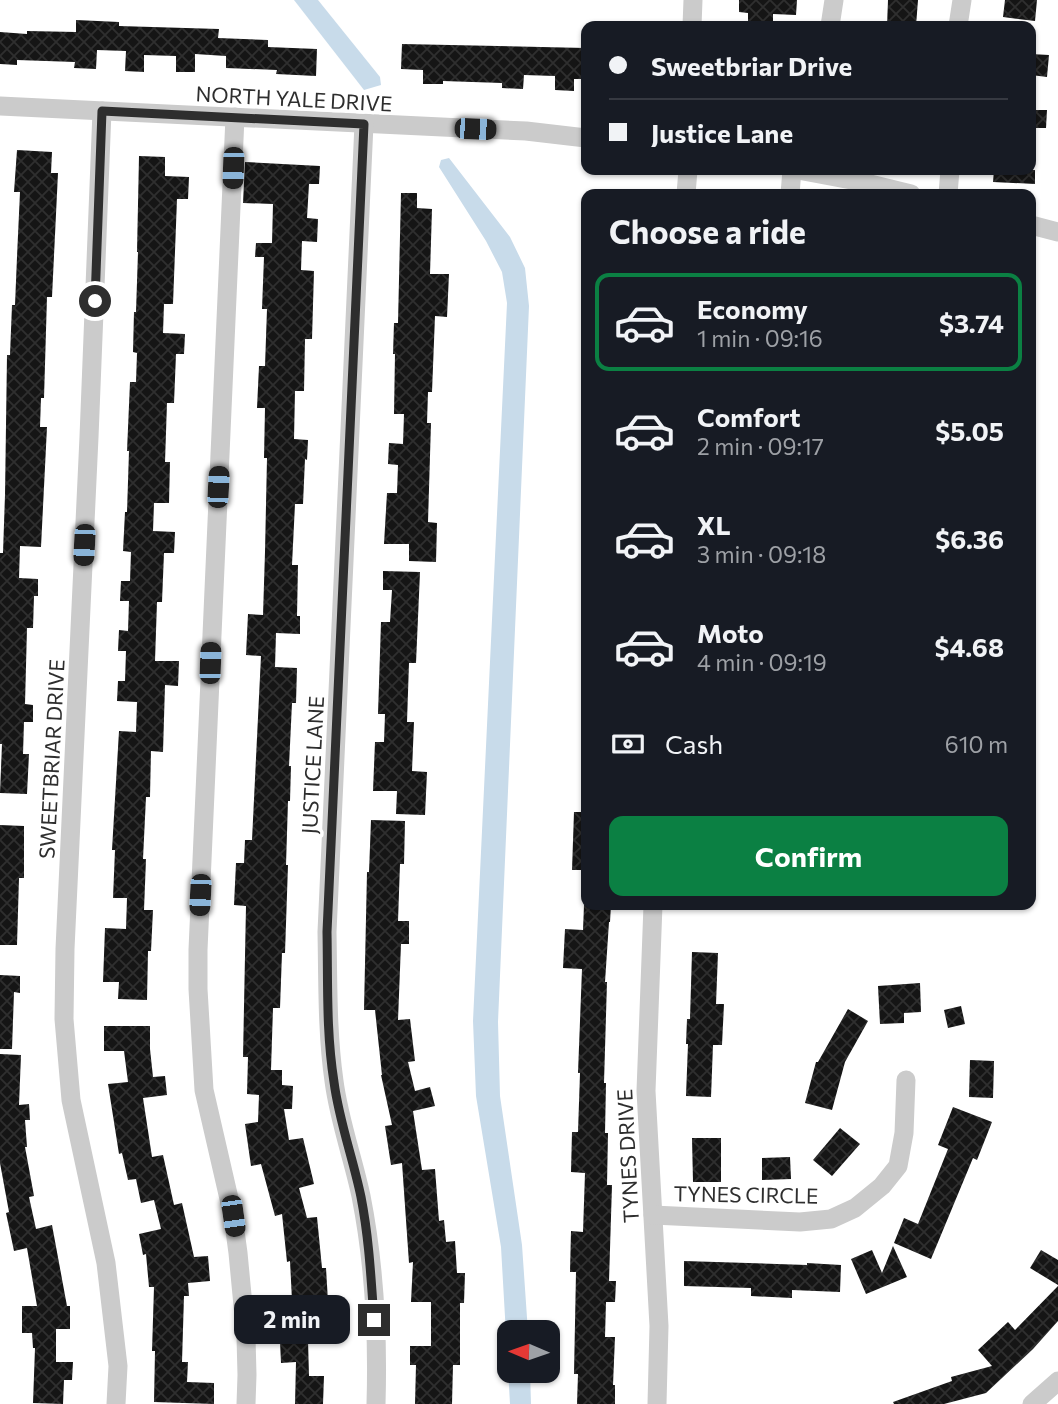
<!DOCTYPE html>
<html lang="en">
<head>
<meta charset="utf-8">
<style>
	:root { --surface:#171b24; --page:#242831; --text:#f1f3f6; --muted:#9ea1a6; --line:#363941; --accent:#0b8043 }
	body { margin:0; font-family:Commissioner,sans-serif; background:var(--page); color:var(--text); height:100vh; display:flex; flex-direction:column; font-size:26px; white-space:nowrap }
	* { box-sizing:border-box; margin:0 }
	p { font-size:23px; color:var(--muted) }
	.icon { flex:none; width:38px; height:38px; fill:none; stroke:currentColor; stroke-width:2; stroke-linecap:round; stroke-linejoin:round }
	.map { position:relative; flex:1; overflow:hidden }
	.details { position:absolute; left:581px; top:189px; width:455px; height:721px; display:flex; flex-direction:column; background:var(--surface); border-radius:14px; box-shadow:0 2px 5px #0004 }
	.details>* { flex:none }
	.hud { position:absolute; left:581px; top:21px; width:455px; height:154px; border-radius:14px; box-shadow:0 2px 5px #0004; display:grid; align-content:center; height:154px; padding:0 28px; background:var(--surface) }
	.needle { width:46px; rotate:272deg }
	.fabs { position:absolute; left:497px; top:1320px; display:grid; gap:14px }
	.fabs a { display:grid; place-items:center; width:63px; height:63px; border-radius:14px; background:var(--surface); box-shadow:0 2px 5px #0004; font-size:35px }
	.end { position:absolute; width:32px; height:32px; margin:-16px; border:9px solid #2e2e2e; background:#fff; box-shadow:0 0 0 4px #fff }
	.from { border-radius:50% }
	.bubble { position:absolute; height:49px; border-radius:14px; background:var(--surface); box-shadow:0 2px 5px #0004; font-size:23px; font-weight:700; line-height:49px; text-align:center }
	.car { position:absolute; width:21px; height:42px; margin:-21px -10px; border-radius:9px; box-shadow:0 0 5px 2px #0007; background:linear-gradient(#222 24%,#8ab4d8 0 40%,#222 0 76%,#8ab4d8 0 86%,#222 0) }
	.hud b { display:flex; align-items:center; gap:24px; height:66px; font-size:26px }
	.hud b+b { border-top:2px solid var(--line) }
	.hud i { width:18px; height:18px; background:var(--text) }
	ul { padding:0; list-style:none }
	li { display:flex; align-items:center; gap:21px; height:98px; margin:0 14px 10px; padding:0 14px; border:4px solid transparent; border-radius:14px }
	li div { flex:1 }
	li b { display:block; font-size:26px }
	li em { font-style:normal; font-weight:700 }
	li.selected { border-color:var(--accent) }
	li>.icon { width:63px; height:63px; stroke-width:1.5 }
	h2 { padding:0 28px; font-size:32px; line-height:84px }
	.pay { display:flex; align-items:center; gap:18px; height:77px; padding:0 28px; font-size:26px }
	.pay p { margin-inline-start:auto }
	.action { display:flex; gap:14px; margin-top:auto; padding:14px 28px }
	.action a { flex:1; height:80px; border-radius:14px; background:var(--accent); color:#fff; font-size:28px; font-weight:700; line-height:80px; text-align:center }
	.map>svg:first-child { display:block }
	.water { fill:#c8dbea }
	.building { fill:url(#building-cross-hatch) }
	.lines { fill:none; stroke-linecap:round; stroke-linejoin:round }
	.minor { stroke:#cbcbcb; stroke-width:19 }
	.route { stroke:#2e2e2e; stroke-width:9 }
	.labels { text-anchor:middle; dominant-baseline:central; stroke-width:7; stroke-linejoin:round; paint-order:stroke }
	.street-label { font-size:21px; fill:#2e2e2e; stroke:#fff }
</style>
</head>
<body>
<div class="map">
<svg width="1058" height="1404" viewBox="0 0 1058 1404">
	<defs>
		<pattern id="building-cross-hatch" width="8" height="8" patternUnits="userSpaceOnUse" patternTransform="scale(1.75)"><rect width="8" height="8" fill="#151515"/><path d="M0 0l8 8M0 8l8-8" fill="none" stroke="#2f2f2f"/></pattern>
	</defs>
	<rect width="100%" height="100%" fill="#fff"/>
	<g class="water">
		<polygon points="294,0 318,0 380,77 381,85 364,90"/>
		<polygon points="449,158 510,237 525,268 529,306 498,1022 500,1096 522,1245 528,1332 509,1332 509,1370 530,1370 531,1404 510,1404 501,1247 476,1096 473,1021 507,303 502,272 486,241 439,167 441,160"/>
	</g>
	<g class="building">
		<polygon points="739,0 797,0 796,15 773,14 773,26 748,26 748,13 739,12"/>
		<polygon points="888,0 918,0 916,26 887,26"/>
		<polygon points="1005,0 1037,0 1035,21 1003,17"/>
		<polygon points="76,20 119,22 119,26 219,29 218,38 268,40 268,47 317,49 316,76 276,74 277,70 226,68 226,56 195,54 195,72 176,72 176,56 144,55 144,72 125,71 126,51 97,50 96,69 74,68 75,62 17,60 17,65 0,64 0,32 27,34 27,31 76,32"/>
		<polygon points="402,44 586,48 586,79 574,79 574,91 555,90 555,76 524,75 523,89 502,88 502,83 443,81 443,84 423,84 423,70 401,69"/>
		<polygon points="1031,54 1049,55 1047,77 1031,75"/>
		<polygon points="1031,110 1047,110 1046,128 1031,128"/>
		<polygon points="17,150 52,152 51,173 58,173 52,297 47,297 44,398 41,398 40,427 47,427 41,547 20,546 19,578 38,579 38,596 34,596 33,628 27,628 25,704 33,705 33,722 24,722 23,754 29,754 27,794 0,793 2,744 0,744 0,553 3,553 5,495 7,355 10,355 12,305 15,305 17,257 20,192 14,192"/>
		<polygon points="139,156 165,157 165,176 189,177 188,199 177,199 173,304 164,304 163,333 185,334 184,354 176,354 174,403 167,403 165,462 170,462 169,503 154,503 153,531 175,532 174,553 164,553 162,602 157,602 155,661 179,661 178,686 165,685 163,752 151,751 150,797 146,797 143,859 146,859 144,910 153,910 151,951 148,951 147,1000 118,999 119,982 103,982 105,928 126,929 127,898 113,898 115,850 112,850 119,731 136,732 137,702 117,701 118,681 125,681 126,651 118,651 119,630 128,631 129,601 120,601 121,581 130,581 131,552 123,551 125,512 127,512 129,451 127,451 130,382 136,382 137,353 133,352 134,312 136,312 138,252 137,252"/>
		<polygon points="245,162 320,166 319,184 309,184 307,218 318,219 317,242 302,241 301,270 314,271 312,339 305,339 304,391 295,391 294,439 308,440 307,460 305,459 303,504 295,504 292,565 298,565 297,616 300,616 300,634 276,633 275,667 297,668 296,703 292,703 289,766 291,766 290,801 288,801 286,865 288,865 285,953 282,953 280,1008 273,1008 271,1070 282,1070 282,1085 293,1086 292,1109 284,1109 289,1140 303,1138 314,1184 299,1188 307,1218 317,1217 322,1268 326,1268 329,1318 333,1318 333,1339 308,1340 309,1376 324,1376 323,1404 295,1404 296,1362 281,1363 279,1320 293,1320 290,1261 287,1262 282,1214 275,1216 261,1164 251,1166 245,1124 258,1122 259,1095 247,1094 248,1057 243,1057 246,906 234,905 236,863 244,863 245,840 252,840 261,656 246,655 248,614 263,615 265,552 267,458 264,458 265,408 257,408 259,366 265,366 267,309 262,309 264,257 255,257 256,243 272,243 273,204 243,203"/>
		<polygon points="994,170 1035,170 1035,184 993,182"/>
		<polygon points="401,193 417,193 417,208 432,209 430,274 449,274 447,317 435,316 432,392 428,392 427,423 431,423 428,522 437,523 436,562 409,561 409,544 384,544 387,493 397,493 398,465 388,464 389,443 403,444 404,414 394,414 395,354 393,354 394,323 398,323"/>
		<polygon points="383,571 420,572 416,663 409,663 407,722 414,722 412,771 427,772 425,815 396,814 397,791 373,791 375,742 384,742 385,714 378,714 381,622 390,622 392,590 383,590"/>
		<polygon points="574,812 586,812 586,870 572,870"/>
		<polygon points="371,820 405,821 404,864 400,864 398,921 409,921 409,944 401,944 398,1020 410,1019 415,1061 408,1062 415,1091 430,1087 435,1106 413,1111 422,1170 435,1169 439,1221 444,1220 446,1242 455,1241 457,1273 465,1273 464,1303 460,1303 460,1365 453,1365 452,1404 415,1404 416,1365 410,1365 410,1346 431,1346 431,1302 411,1302 413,1262 409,1263 402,1163 391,1165 385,1126 392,1125 381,1075 382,1075 375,1010 364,1010 367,872 369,872"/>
		<polygon points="0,825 24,826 24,878 19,878 17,945 0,945"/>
		<polygon points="584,905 611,905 610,922 609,922 605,982 607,982 604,1083 606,1083 605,1133 608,1133 607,1185 612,1185 609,1281 616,1281 615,1302 606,1302 605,1337 615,1337 613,1385 615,1385 615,1404 577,1404 578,1374 574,1374 576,1272 570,1272 571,1231 583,1232 585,1173 571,1172 572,1132 578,1132 580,1073 578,1073 582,969 563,968 565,929 583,930"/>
		<polygon points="692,952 718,953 716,1004 724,1004 722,1045 713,1045 711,1097 686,1096 688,1044 686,1044 687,1019 690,1019"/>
		<polygon points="0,975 20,976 20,993 14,992 12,1049 0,1049"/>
		<polygon points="920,983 921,1012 904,1013 904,1023 880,1024 878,986"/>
		<polygon points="961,1006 965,1024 948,1028 944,1010"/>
		<polygon points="848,1009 868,1021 845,1062 832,1110 805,1103 816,1062 818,1062"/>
		<polygon points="104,1026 150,1026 150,1049 153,1077 165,1076 167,1095 143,1098 152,1157 163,1155 174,1205 182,1203 194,1257 208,1256 210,1281 188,1283 189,1296 184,1296 182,1362 188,1362 187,1382 214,1383 214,1404 154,1402 155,1351 152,1351 154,1287 149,1287 146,1254 143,1255 139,1234 161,1229 154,1200 141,1203 136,1179 128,1180 122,1153 119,1154 108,1084 128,1082 124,1051 104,1051"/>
		<polygon points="0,1054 21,1055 19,1105 29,1104 30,1120 25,1120 27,1147 25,1147 34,1196 29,1197 36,1229 52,1225 67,1306 70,1306 70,1329 56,1329 56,1362 73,1362 72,1380 64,1380 63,1404 33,1403 35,1348 33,1348 32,1333 22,1333 22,1306 37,1306 27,1248 14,1251 6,1213 9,1212 0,1163"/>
		<polygon points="970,1060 994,1061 993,1098 969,1097"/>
		<polygon points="953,1107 992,1122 977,1160 973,1158 931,1259 894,1243 904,1218 918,1224 948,1149 938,1145"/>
		<polygon points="840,1128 860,1144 832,1176 813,1160"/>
		<polygon points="692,1138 721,1138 721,1182 693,1182"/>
		<polygon points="790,1157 791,1179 762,1180 762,1158"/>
		<polygon points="893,1246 907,1277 866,1294 851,1259 872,1250 882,1273"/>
		<polygon points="1041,1250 1058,1260 1058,1285 1030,1268"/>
		<polygon points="684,1261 807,1265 807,1263 841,1265 840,1292 792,1290 792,1298 751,1296 751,1288 684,1286"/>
		<polygon points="1058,1286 1058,1321 1033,1349 986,1393 944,1404 894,1404 893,1402 952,1381 951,1377 992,1366 978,1350 1008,1322 1015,1330"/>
	</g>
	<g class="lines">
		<g class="minor">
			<polyline points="692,26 693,0"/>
			<polyline points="830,26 834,0"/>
			<polyline points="958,26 962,0"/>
			<polyline points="0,106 526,131 586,138"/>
			<polyline points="102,111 89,437 65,949 64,1019 71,1100 106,1263 118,1366 116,1404"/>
			<polyline points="235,117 198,950 198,989 204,1090 233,1216 238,1253 246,1337 247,1375 246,1404"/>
			<path d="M364,124L327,932C328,982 327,1032 334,1081C339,1120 353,1158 361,1196C374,1262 378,1337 376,1404"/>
			<polyline points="798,170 862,182 911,194"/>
			<polyline points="686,194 688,170"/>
			<polyline points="790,194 792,170"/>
			<polyline points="948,194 950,170"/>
			<polyline points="1031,225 1058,232"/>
			<polyline points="653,905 646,1091 659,1326 657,1404"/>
			<polyline points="653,1215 800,1222 831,1219 855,1208 882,1186 898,1166 904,1133 906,1080"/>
			<polyline points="1032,1404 1058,1381"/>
		</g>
	</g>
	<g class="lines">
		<path class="route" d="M95,301L102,111L364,124L327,932C328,982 326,1032 334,1082C339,1121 353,1158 361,1197C369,1238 371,1278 374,1320"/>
	</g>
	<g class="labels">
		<g class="street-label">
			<text transform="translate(294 98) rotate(3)">NORTH YALE DRIVE</text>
			<text transform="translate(51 759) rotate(-87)">SWEETBRIAR DRIVE</text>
			<text transform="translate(312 765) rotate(-87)">JUSTICE LANE</text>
			<text transform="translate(627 1156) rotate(-93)">TYNES DRIVE</text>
			<text transform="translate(746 1194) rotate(1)">TYNES CIRCLE</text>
		</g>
	</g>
</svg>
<div class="fabs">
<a><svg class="needle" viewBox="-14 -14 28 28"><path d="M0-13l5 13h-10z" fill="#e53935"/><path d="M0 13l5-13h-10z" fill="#9ea1a6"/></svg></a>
</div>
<i class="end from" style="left:95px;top:301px"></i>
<i class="end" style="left:374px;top:1320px"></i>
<div class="bubble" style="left:234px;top:1295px;width:116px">2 min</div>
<i class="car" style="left:475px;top:129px;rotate:92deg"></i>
<i class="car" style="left:233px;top:168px;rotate:182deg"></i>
<i class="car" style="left:218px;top:487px;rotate:3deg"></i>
<i class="car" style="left:84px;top:545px;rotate:183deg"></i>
<i class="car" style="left:210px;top:663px;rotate:2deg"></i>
<i class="car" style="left:200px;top:895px;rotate:183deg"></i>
<i class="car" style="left:233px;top:1216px;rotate:172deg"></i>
<div class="hud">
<b><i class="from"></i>Sweetbriar Drive</b>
<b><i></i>Justice Lane</b>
</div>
<section class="details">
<h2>Choose a ride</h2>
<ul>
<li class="selected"><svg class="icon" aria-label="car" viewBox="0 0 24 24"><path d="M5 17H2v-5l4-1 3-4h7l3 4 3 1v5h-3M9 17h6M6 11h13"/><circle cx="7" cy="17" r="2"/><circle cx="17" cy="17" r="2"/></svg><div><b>Economy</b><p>1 min · 09:16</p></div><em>$3.74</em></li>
<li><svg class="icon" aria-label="car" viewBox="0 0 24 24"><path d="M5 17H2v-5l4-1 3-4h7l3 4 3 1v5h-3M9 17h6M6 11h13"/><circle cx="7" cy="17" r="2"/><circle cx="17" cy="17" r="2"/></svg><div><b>Comfort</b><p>2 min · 09:17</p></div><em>$5.05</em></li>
<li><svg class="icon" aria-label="car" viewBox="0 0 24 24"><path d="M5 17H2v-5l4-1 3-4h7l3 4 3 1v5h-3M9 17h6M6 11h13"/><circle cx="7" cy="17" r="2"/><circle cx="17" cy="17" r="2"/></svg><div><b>XL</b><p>3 min · 09:18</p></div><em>$6.36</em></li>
<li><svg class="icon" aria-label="car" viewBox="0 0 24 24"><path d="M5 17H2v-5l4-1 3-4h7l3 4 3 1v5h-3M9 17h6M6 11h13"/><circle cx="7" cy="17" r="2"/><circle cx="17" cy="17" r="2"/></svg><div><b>Moto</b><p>4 min · 09:19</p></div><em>$4.68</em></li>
</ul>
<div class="pay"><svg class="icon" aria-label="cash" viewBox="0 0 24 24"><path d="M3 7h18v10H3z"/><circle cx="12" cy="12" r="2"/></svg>Cash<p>610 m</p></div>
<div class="action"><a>Confirm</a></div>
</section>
</div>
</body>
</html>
